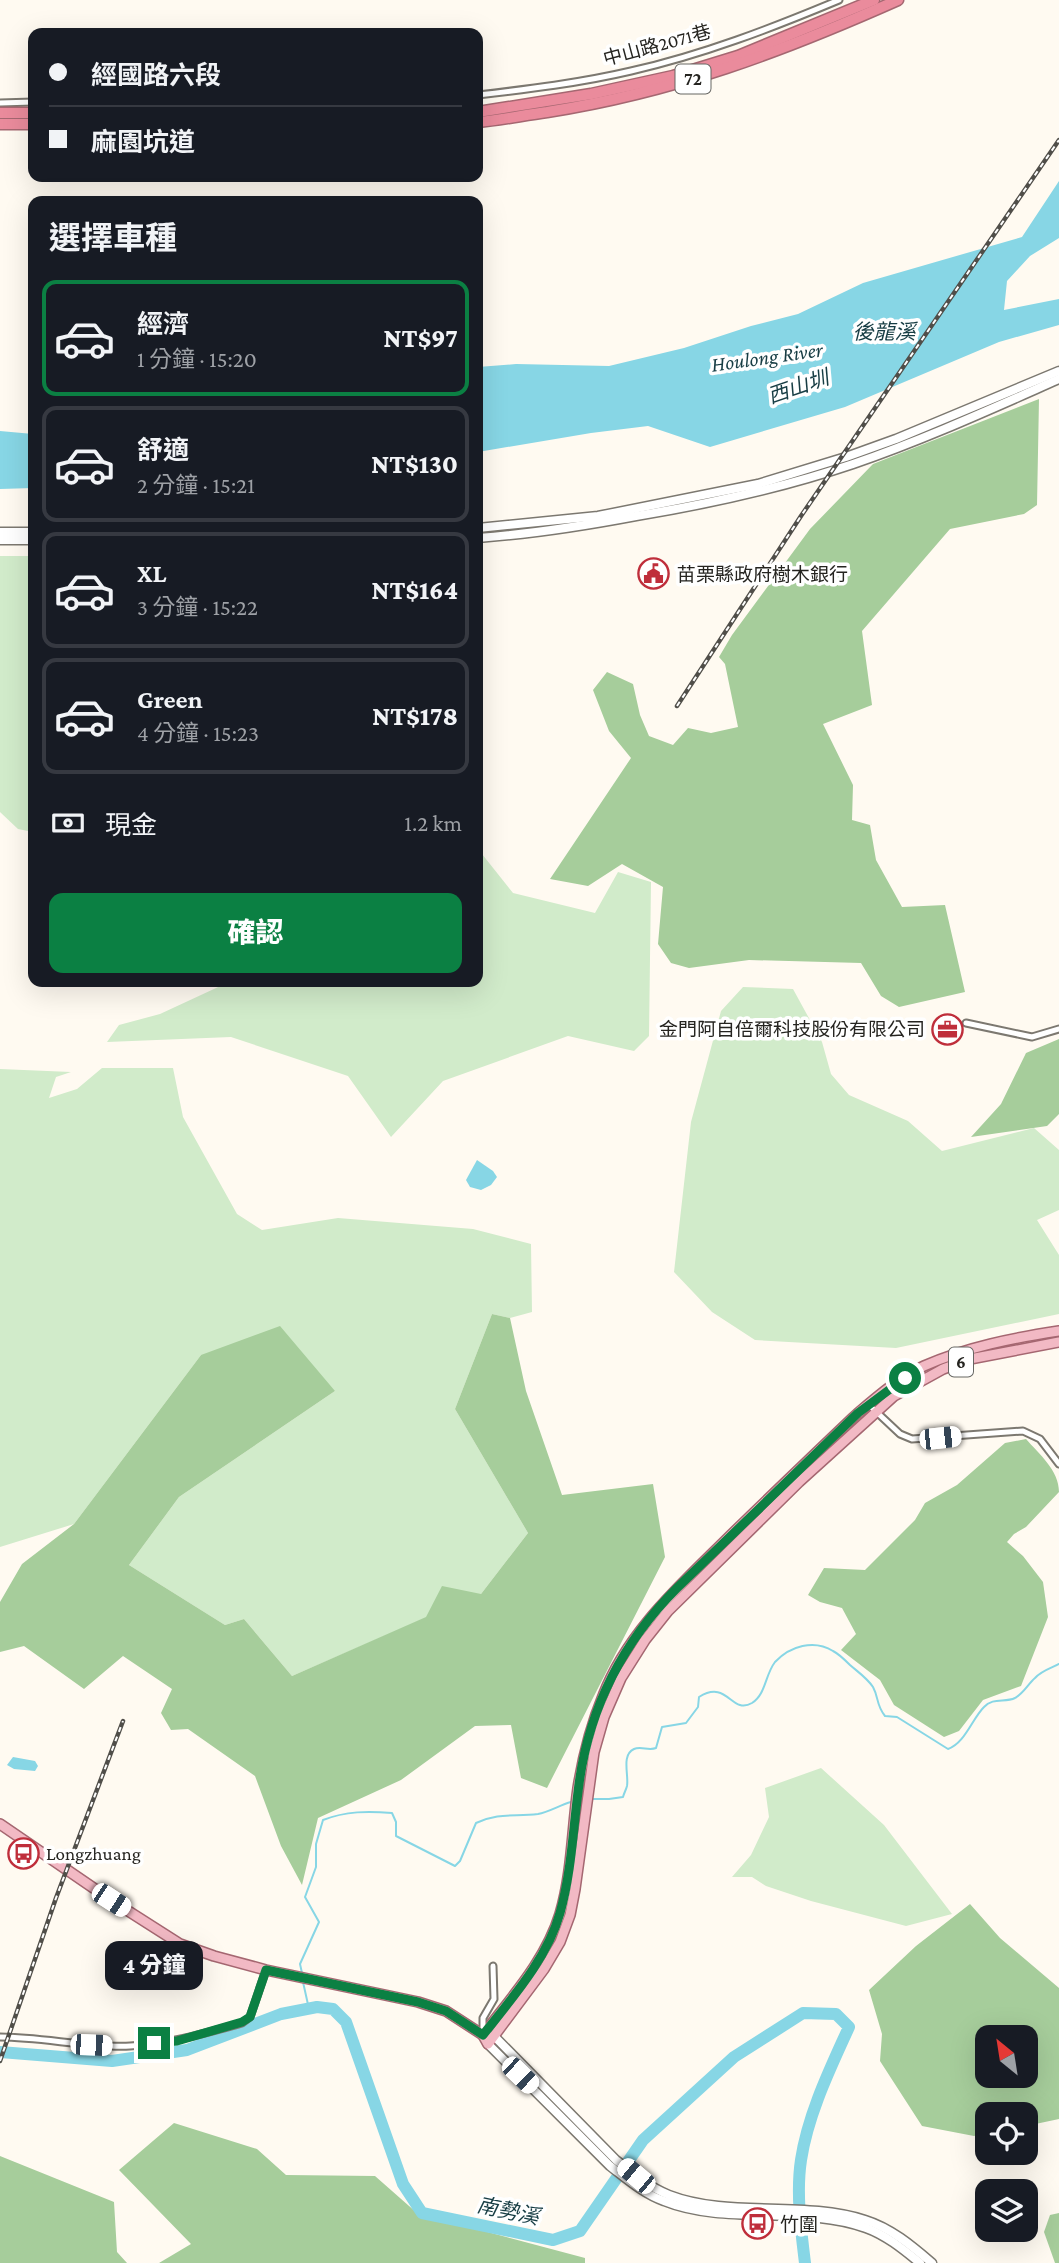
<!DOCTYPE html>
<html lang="zh-TW">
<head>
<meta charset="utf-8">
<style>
	:root { --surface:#171b24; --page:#242831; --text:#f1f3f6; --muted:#9ea1a6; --line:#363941; --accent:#0b8043 }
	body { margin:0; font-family:"Crimson Pro","Noto Sans TC",serif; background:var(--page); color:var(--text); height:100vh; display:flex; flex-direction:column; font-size:26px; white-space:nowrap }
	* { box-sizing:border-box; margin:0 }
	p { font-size:23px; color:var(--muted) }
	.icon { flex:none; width:38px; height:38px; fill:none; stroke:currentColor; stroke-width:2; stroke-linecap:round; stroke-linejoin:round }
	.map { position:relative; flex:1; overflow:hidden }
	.panel { position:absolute; left:28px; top:196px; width:455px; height:791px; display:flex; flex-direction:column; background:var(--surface); border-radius:14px; box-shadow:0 7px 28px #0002 }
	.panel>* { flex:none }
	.hud { position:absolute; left:28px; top:28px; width:455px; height:154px; border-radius:14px; box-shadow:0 7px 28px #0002; display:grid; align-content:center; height:154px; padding:0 21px; background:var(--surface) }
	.needle { width:46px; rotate:330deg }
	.controls { position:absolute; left:975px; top:2025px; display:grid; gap:14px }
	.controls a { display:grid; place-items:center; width:63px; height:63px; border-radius:14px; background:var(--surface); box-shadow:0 7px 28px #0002; font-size:35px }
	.end { position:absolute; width:32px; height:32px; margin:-16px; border:9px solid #0b8043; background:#fff; box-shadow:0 0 0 4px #fff }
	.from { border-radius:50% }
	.bubble { position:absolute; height:49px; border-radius:14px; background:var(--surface); box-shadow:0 7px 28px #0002; font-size:23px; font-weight:800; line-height:49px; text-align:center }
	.car { position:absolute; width:21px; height:42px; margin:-21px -10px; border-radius:9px; box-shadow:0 0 5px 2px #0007; background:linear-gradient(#fff 24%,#345 0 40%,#fff 0 76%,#345 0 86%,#fff 0) }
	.hud b { display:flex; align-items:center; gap:24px; height:66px; font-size:26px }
	.hud b+b { border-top:2px solid var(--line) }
	.hud i { width:18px; height:18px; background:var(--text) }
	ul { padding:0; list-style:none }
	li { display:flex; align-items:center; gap:21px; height:116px; margin:0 14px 10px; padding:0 7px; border:4px solid var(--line); border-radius:14px }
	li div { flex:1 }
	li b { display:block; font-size:26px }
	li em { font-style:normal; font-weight:800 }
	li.current { border-color:var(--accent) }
	li>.icon { width:63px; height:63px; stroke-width:1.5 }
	h2 { padding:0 21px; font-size:32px; line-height:84px }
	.pay { display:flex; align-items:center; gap:18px; height:77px; padding:0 21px; font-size:26px }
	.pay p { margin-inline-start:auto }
	.primary-button { display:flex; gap:14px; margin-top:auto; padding:14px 21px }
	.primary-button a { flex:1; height:80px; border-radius:14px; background:var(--accent); color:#fff; font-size:28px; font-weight:800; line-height:80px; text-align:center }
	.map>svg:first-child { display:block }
	.green { fill:#d1ebca }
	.forest { fill:#a6cd9b; fill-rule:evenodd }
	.water { fill:#87d6e5 }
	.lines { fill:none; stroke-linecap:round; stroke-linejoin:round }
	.stream { stroke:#87d6e5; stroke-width:2 }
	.river { stroke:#87d6e5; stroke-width:12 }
	.street-casing { stroke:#7c7870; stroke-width:9 }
	.secondary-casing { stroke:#7c7870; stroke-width:11 }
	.primary-casing { stroke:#a56771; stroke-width:12 }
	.highway-casing { stroke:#a56771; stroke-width:13 }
	.street { stroke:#fff; stroke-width:5 }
	.secondary { stroke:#fff; stroke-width:8 }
	.primary { stroke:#f2b9c4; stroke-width:9 }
	.highway { stroke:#ea8b9c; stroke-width:10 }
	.rail-casing { stroke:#504e49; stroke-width:4.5 }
	.rail { stroke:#fff; stroke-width:2; stroke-dasharray:5; stroke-linecap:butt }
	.route { stroke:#0b8043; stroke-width:9 }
	.labels { text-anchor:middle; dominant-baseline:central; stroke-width:7; stroke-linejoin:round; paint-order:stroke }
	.shield { fill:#fff; stroke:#666663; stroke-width:2 }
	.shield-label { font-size:18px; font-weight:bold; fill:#252420 }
	.street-label { font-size:19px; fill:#252420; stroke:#fff }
	.poi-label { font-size:19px; fill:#252420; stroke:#fff; text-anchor:start }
	.water-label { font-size:21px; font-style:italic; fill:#173d44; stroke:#fff }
</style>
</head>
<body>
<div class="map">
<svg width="1059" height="2263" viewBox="0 0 1059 2263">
	<rect width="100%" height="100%" fill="#fffaf1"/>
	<g class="green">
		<polygon points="0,556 33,556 33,832 18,829 0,812"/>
		<polygon points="478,849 513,893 595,913 618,872 651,882 649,1036 634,1051 568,1036 443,1081 391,1137 348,1076 231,1037 107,1042 119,1025 160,1014 229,982 478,982"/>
		<polygon points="743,987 793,989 822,1042 831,1074 849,1095 908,1121 942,1151 1034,1128 1059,1150 1059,1210 1037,1220 1059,1255 1059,1314 896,1348 755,1340 712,1312 674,1272 691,1122 721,1011"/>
		<polygon points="102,1068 173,1068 183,1117 237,1214 262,1230 338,1218 473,1229 531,1244 532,1312 510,1318 492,1314 455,1409 528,1533 481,1594 292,1676 244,1619 225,1625 129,1565 179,1497 335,1391 201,1355 74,1524 0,1547 0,1069 71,1072 56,1077 49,1098 77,1089"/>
		<polygon points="821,1768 884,1825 952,1914 906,1926 811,1901 766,1886 752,1877 732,1877 751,1855 769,1817 765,1788"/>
	</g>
	<g class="forest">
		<polygon points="1039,399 1037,505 1024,514 950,529 862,631 872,705 823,724 853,785 852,820 870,825 876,860 902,907 945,905 965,992 899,1007 881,996 861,963 749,960 689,968 671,963 658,944 663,887 622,864 588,886 550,879 631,758 609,731 593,690 607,672 633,684 640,715 649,736 673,745 688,728 711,733 738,727 725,664 719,657 732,635 810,529 873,464"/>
		<polygon points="1059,1039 1059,1114 1047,1126 971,1137 1001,1104 1026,1053"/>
		<polygon points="492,1314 510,1318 526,1391 562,1495 653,1484 665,1557 547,1788 521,1778 511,1725 475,1726 401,1780 318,1818 302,1885 281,1846 255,1776 188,1729 171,1730 161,1713 172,1689 123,1656 84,1689 24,1646 0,1652 0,1602 22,1564 74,1524 201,1355 280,1326 335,1391 179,1497 129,1565 225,1625 244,1619 292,1676 426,1617 442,1586 481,1594 528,1533 455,1409"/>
		<path d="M1026,1439C1039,1454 1059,1470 1059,1492L1026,1527L1014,1534L1007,1542L1023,1556L1043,1582L1048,1617L1021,1686L983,1700L959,1731L944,1737L894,1705L880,1680L841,1650L856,1634L842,1608L820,1602L808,1595L824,1568L865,1570L915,1520L925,1503L957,1485L1005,1443Z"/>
		<path d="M970,1904L1000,1938L1059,1988V2119L1026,2126V2114H987V2133L974,2136L922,2126L880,2061L882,2034L869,1990L916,1946ZM987,2037H1026V2076H987Z"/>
		<polygon points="174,2123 257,2149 286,2175 375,2176 417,2213 585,2258 585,2263 159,2263 191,2244 119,2170"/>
		<polygon points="0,2156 114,2202 117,2252 127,2263 0,2263"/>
		<polygon points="1059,2213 1059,2263 1055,2263 1044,2232 1050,2215"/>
	</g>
	<g class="water">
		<polygon points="1059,181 1059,238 1030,256 1007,281 1004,310 1059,299 1059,325 999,342 845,407 710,447 648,426 591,433 478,452 478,367 516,364 609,366 684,348 751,326 798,314 863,283 1022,237"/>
		<polygon points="0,431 33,434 33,488 0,489"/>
		<polygon points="477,1160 493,1171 497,1177 491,1185 481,1190 470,1187 466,1180"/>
		<polygon points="13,1757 35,1761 38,1766 35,1771 14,1769 7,1765"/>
	</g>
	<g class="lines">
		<g class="stream">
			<path d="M590,1799H609L623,1797C624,1793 626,1790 627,1786C629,1775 621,1755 634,1749C641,1746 649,1751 656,1748L662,1727L686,1723L698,1707L699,1697C728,1679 731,1715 752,1703C766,1694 765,1675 775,1662C790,1646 814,1639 833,1651C839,1654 845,1660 850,1665C858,1672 867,1678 873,1687C879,1698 876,1705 885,1716L897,1717L948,1749C965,1743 972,1719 984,1707C993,1697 1005,1703 1015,1698C1024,1693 1028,1684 1035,1678C1041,1671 1051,1668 1059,1664"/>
			<path d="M302,1973L300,1964L319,1922L305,1897L316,1867V1844L323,1820C346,1811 368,1811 392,1813L396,1822V1836L455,1866L460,1861L476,1823C499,1812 515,1817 538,1814C549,1812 560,1805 571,1802"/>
			<polyline points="303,1982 309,2009"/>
		</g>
		<path class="river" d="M0,2052L112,2061L187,2050L281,2014L317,2007L333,2009L346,2022L403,2184L422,2213L553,2240L580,2231L643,2140L734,2057L803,2013L836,2014L849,2027C830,2069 808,2114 801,2160C796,2193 801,2230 805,2263"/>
		<defs>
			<g id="street">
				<path d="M478,95C529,89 580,83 631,71C702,55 772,28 839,0"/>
				<polyline points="0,103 33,102"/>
				<polyline points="966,1023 1032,1037 1059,1029"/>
				<polyline points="868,1404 900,1434 912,1439 1023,1431 1040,1439 1059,1464"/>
				<polyline points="483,2035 483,2018 494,1999 493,1966"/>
				<path d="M0,2037C44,2037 87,2048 130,2046C169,2044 206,2033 242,2023L250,2017L266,1970"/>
			</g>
			<g id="secondary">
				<polyline points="478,528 598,516 758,484 846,457 896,439 1059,371"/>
				<polyline points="0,532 33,532"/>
				<path d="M478,538C531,534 583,526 636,516C709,504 782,488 853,464C923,440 991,409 1059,379"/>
				<polyline points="0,540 33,540"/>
				<path d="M495,2037L616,2160C632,2173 649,2187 669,2195C729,2218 803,2200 865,2220C891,2228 912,2246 932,2263"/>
				<path d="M488,2044L610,2166C627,2179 644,2194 664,2201C726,2226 803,2205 866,2228C886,2235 904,2250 920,2263"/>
			</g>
			<g id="primary">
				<polyline points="0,1824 111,1900 180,1944 214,1956 266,1970 418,2002 446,2011 483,2035 488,2036"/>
				<polyline points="483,2035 488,2044 544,1969 560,1942 570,1915 575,1889 594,1752 604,1717 621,1678 645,1640 668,1611 799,1482 894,1396 943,1369 970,1359 1059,1342"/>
				<path d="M483,2035C511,1998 546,1960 560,1914C572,1874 572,1830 578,1788C583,1757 591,1725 603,1696C628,1630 683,1583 731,1535C773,1494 815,1454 858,1413C878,1396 900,1377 924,1366C967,1347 1013,1338 1059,1331"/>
			</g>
			<g id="highway">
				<polyline points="478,112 591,94 673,76 738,56 874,0"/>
				<polyline points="0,113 33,113"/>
				<path d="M478,122C501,120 524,115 547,112C674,92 781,52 898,0"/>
				<polyline points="0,124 33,124"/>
			</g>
		</defs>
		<use href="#street" class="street-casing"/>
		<use href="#secondary" class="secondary-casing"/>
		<use href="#primary" class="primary-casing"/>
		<use href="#highway" class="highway-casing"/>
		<use href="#street" class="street"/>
		<use href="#secondary" class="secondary"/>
		<use href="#primary" class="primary"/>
		<use href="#highway" class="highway"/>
		<defs>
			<g id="rail">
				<polyline points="677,706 801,516 1059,140"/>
				<polyline points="0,2061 56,1898 123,1721"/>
			</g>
		</defs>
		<use href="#rail" class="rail-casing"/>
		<use href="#rail" class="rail"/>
	</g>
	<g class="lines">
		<path class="route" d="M154,2043L177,2041L242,2022L250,2017L266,1970L418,2002L446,2011L483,2035C512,1998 547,1959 560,1913C571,1874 573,1832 578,1792C587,1713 621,1644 677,1588L858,1413L905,1378"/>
	</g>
	<defs>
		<symbol id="civic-ring" viewBox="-11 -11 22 22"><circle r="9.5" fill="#fff" stroke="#bf2e3b" stroke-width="1.5"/><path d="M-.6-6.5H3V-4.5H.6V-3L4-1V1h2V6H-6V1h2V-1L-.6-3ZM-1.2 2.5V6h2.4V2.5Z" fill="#bf2e3b"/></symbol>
		<symbol id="office-ring" viewBox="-11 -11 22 22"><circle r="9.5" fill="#fff" stroke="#bf2e3b" stroke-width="1.5"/><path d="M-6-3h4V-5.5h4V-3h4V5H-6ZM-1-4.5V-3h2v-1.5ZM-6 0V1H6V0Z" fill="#bf2e3b"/></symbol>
		<symbol id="bus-ring" viewBox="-11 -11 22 22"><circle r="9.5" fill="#fff" stroke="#bf2e3b" stroke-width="1.5"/><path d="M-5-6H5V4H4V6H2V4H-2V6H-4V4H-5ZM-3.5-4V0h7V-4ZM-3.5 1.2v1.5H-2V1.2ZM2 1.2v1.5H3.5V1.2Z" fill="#bf2e3b"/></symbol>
	</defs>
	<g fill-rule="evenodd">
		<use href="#civic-ring" x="636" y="556" width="35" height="35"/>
		<use href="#office-ring" x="930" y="1012" width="35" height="35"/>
		<use href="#bus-ring" x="6" y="1836" width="35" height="35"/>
		<use href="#bus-ring" x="740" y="2206" width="35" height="35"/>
	</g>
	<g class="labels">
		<g class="shield">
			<rect x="675.5" y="64.5" width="35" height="29" rx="5"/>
			<rect x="949" y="1347.5" width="24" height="29" rx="5"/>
		</g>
		<g class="shield-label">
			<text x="693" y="79">72</text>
			<text x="961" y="1362">6</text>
		</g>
		<g class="street-label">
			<text transform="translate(657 45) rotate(-15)">中山路2071巷</text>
		</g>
		<g class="poi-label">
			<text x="677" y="574">苗栗縣政府樹木銀行</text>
			<text x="925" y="1029" text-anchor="end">金門阿自倍爾科技股份有限公司</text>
			<text x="46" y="1853">Longzhuang</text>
			<text x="780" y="2224">竹圍</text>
		</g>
		<g class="water-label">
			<text x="884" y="332">後龍溪</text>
			<text transform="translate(767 357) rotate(-8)">Houlong River</text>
			<text transform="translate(798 387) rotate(-19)">西山圳</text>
			<text transform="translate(508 2211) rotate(12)">南勢溪</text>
		</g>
	</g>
</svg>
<div class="controls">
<a><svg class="needle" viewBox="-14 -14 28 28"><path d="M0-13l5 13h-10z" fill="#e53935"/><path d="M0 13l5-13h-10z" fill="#9ea1a6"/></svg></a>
<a><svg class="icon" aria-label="locate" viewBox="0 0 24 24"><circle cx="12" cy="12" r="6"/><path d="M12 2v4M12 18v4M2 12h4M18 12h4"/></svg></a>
<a><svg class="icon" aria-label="layers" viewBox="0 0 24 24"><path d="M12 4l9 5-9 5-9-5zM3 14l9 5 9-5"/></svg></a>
</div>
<i class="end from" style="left:905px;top:1378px"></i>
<i class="end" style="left:154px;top:2043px"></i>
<div class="bubble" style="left:105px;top:1941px;width:98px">4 分鐘</div>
<i class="car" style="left:940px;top:1438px;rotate:84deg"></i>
<i class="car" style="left:111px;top:1900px;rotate:123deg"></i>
<i class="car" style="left:91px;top:2045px;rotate:92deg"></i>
<i class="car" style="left:520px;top:2075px;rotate:134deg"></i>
<i class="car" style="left:636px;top:2176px;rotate:310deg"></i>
<div class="hud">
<b><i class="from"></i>經國路六段</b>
<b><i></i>麻園坑道</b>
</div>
<section class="panel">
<h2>選擇車種</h2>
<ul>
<li class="current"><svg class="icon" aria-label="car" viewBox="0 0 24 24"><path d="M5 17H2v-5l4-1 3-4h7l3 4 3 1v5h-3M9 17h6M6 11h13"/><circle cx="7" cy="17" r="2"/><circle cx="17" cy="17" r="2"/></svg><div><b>經濟</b><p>1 分鐘 · 15:20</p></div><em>NT$97</em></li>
<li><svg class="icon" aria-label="car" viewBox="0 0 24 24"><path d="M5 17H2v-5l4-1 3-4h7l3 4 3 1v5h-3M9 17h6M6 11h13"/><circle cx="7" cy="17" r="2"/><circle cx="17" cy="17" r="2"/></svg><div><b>舒適</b><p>2 分鐘 · 15:21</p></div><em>NT$130</em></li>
<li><svg class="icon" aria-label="car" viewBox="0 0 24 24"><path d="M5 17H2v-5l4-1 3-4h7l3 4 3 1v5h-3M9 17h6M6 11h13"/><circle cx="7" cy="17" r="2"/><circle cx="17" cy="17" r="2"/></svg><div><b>XL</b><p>3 分鐘 · 15:22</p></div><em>NT$164</em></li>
<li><svg class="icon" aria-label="car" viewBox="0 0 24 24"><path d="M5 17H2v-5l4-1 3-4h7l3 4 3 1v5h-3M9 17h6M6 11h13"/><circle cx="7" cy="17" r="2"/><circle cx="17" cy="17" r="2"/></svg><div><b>Green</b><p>4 分鐘 · 15:23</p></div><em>NT$178</em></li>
</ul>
<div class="pay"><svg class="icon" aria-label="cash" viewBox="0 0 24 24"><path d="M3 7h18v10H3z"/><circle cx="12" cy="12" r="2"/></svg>現金<p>1.2 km</p></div>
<div class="primary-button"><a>確認</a></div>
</section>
</div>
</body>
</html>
